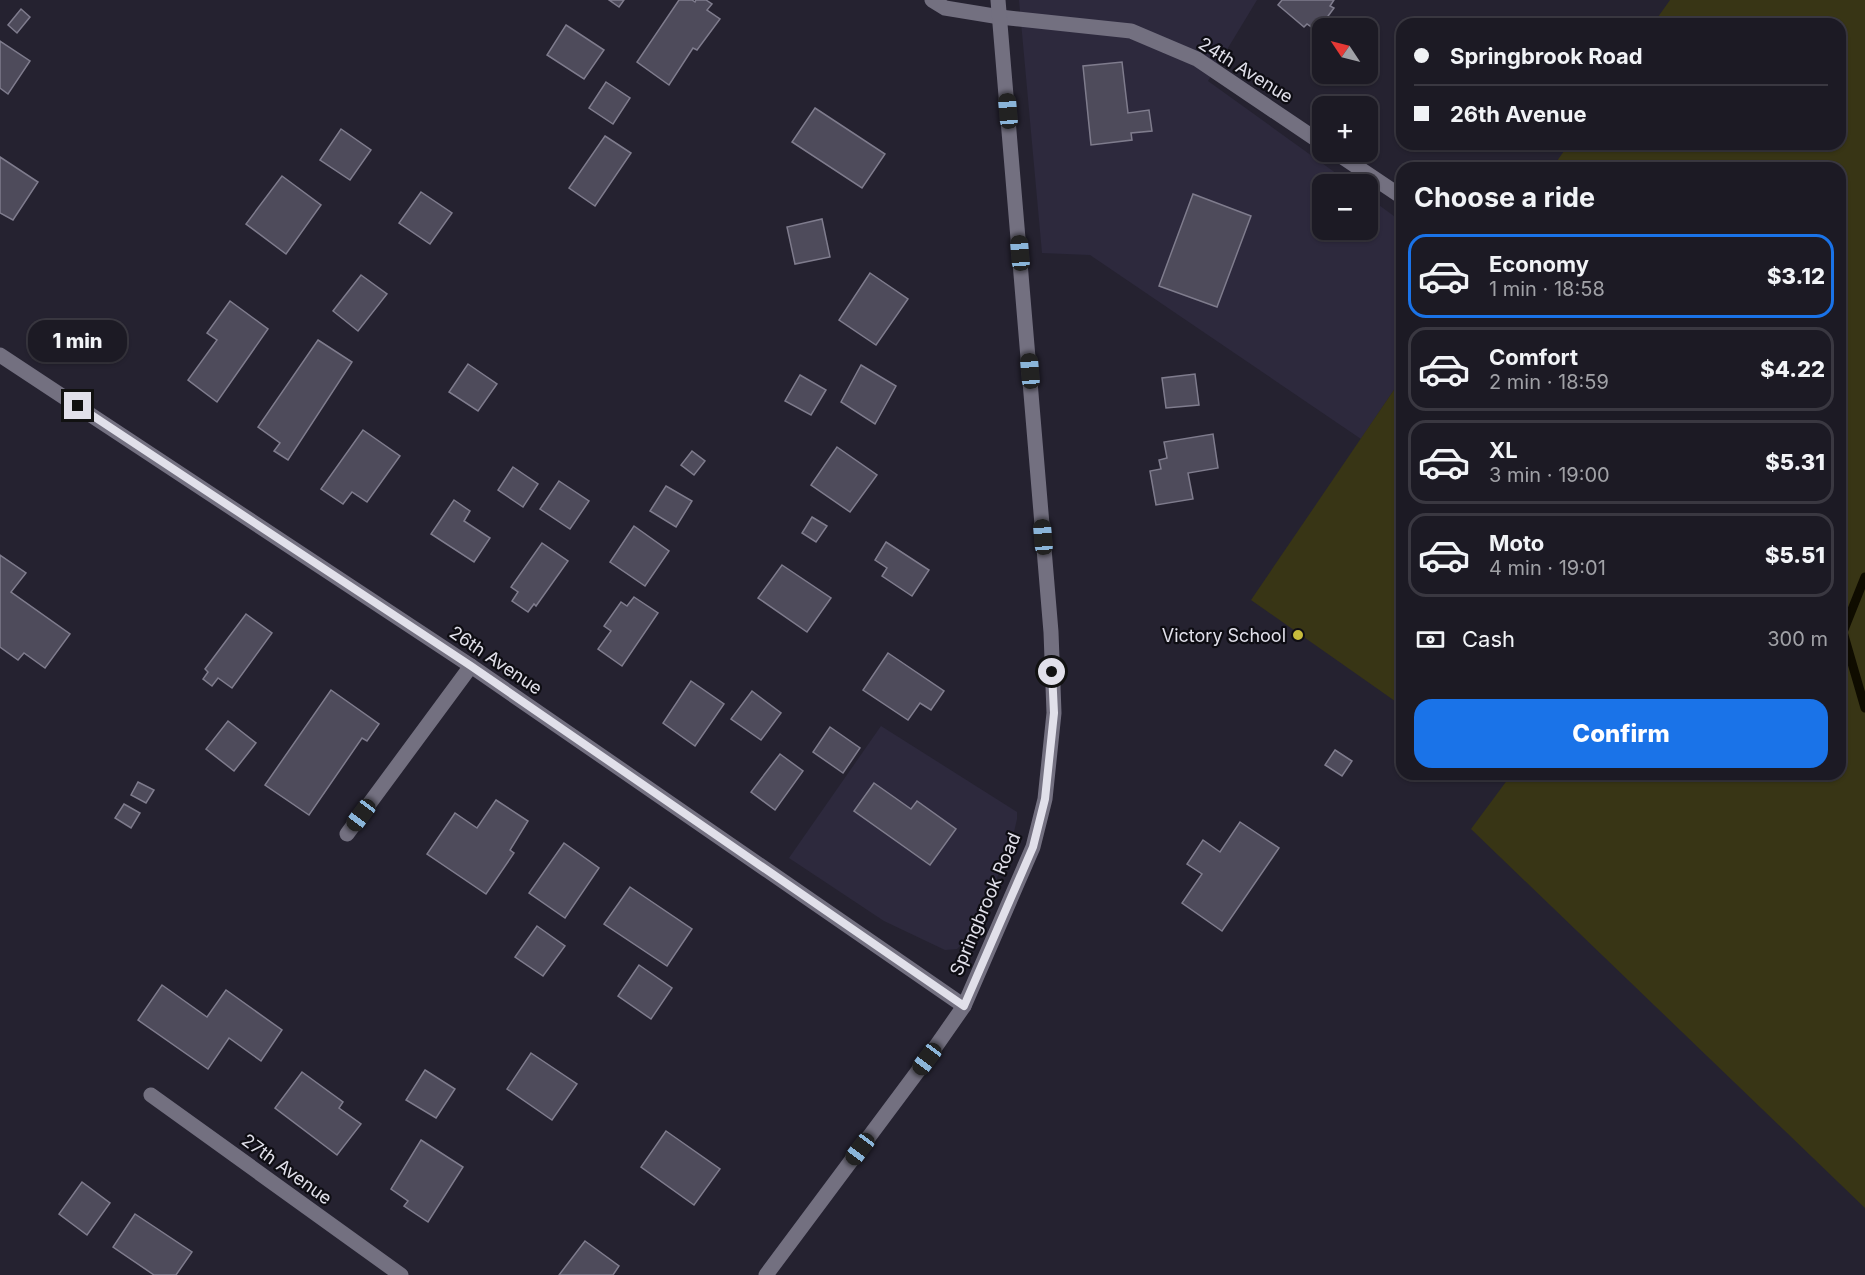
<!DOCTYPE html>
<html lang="en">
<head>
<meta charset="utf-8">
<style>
	:root { --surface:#1c1a24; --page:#292731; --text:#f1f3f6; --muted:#a0a1a6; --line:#3a3841; --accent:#1a73e8 }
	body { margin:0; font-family:Inter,sans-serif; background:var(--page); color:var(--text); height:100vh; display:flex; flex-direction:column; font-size:22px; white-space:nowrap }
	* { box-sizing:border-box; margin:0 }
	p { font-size:20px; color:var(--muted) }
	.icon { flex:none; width:33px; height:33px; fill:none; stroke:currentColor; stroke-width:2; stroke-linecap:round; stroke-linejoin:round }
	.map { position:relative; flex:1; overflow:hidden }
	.side { position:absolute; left:1396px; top:162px; width:450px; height:618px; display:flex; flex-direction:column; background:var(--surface); border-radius:18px; box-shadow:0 2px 4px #0004,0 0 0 2px var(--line) }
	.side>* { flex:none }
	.guide { position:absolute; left:1396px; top:18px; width:450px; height:132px; border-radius:18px; box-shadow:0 2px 4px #0004,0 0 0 2px var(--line); display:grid; align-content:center; height:132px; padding:0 18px; background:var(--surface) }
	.needle { width:39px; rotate:305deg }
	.controls { position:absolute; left:1312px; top:18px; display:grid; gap:12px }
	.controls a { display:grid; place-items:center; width:66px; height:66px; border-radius:12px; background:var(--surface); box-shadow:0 2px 4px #0004,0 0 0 2px var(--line); font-size:30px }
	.end { position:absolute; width:27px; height:27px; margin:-14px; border:8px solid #e1e0ea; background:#111; box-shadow:0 0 0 3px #111 }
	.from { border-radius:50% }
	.bubble { position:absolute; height:42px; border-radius:18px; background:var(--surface); box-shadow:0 2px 4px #0004,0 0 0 2px var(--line); font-size:20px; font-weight:800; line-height:42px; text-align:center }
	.car { position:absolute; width:18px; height:36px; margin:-18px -9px; border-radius:8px; box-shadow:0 0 4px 2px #0007; background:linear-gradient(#222 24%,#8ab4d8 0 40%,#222 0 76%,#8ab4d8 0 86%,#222 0) }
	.guide b { display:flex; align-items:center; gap:21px; height:57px; font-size:22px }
	.guide b+b { border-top:2px solid var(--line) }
	.guide i { width:15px; height:15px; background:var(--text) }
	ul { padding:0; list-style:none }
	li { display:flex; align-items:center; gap:18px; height:84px; margin:0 12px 9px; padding:0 6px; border:3px solid var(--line); border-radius:18px }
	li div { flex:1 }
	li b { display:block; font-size:22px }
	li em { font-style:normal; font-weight:800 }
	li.selected { border-color:var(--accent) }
	li>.icon { width:54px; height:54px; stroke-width:1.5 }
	h2 { padding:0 18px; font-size:27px; line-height:72px }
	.pay { display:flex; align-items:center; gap:15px; height:66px; padding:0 18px; font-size:22px }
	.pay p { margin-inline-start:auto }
	.primary-button { display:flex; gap:12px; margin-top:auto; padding:12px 18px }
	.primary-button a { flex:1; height:69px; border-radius:18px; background:var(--accent); color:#fff; font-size:24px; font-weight:800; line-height:69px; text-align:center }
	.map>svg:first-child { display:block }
	.built { fill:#2d293d }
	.green { fill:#383515 }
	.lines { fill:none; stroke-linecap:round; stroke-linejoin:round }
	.stream { stroke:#0f0c00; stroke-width:9 }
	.building { fill:#4e4b5b; stroke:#7f7c8d; stroke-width:1.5 }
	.minor { stroke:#737080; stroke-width:15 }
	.route { stroke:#e1e0ea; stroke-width:8 }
	.poi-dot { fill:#c7bb3c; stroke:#0e0d13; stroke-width:2 }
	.labels { text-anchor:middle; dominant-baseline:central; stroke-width:4.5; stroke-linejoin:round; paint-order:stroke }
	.street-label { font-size:18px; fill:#e1e0ea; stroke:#0e0d13 }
	.poi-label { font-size:18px; fill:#e1e0ea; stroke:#0e0d13; text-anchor:end }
</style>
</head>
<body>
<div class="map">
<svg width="1865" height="1275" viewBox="0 0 1865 1275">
	<rect width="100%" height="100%" fill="#252230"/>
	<g class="built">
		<polygon points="1019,0 1257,0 1208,81 1351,184 1323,184 1323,230 1368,230 1368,197 1402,222 1402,378 1361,439 1090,255 1042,253"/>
		<polygon points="881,726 1017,812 1017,819 1011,845 974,932 957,949 945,950 884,921 789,858"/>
	</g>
	<g class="green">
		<polygon points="1670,0 1865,0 1865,1208 1471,829 1508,779 1501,774 1840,774 1840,168 1552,168 1569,144 1840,144 1840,24 1653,24"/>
		<polygon points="1402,378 1402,706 1251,600"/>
	</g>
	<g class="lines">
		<polyline class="stream" points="1865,577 1843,632 1865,708"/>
	</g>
	<g class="building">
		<polygon points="609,0 624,0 619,7"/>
		<polygon points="679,0 692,0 695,2 696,0 706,0 712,4 707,10 720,19 697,50 693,48 669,85 637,62"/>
		<polygon points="1282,0 1334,0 1330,6 1334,8 1317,31 1307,24 1304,27 1278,5"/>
		<polygon points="21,9 30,17 17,33 8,25"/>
		<polygon points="566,25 604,50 584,79 547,55"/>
		<polygon points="0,41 30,61 8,94 0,88"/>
		<polygon points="1122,62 1128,113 1149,110 1152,131 1131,133 1132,140 1091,145 1083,66"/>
		<polygon points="606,82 630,98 613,124 589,108"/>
		<polygon points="815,108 885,154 862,188 792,142"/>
		<polygon points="341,129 371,150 350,180 320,160"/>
		<polygon points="605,136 631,153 595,206 569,188"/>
		<polygon points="0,157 38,182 13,220 0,213"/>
		<polygon points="282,176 321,205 286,254 246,224"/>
		<polygon points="421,192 452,213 430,244 399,223"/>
		<polygon points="1193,194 1251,216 1217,307 1159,286"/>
		<polygon points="822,219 830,257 795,264 787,227"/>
		<polygon points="870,273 908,299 876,345 839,320"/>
		<polygon points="361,275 387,294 358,331 333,311"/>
		<polygon points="230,301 268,329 217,402 188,380 217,340 207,333"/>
		<polygon points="318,340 352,362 288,460 274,451 280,443 258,427"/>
		<polygon points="468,364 497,384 478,411 449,392"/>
		<polygon points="861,365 896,386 875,424 841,402"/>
		<polygon points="1195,374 1199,405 1166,408 1162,378"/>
		<polygon points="800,375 826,390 811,415 785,401"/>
		<polygon points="363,430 400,456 367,502 352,492 343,504 321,489"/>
		<polygon points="1213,434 1218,468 1188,473 1193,499 1156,505 1150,471 1161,469 1159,460 1167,458 1164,442"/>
		<polygon points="837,447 877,475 850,512 811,485"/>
		<polygon points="692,451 705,461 694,475 681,465"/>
		<polygon points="513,467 538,484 523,507 498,490"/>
		<polygon points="559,481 589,501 570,529 540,509"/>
		<polygon points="666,486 692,501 676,527 650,511"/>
		<polygon points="454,500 470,511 464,521 490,538 474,562 431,534"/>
		<polygon points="812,517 827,526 816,542 802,533"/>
		<polygon points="634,526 669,551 645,586 610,562"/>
		<polygon points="886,542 929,570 912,596 882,576 887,568 875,560"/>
		<polygon points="542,543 568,561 536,606 534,604 528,612 512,601 518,592 511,587"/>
		<polygon points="0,555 26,573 11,592 70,634 45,668 24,653 18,660 0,647"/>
		<polygon points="782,565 831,598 807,632 758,598"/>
		<polygon points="634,597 658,613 622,666 598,649 611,631 604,626 621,602 627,606"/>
		<polygon points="246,614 272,633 232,688 218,678 212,686 203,679 208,672 205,669"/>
		<polygon points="888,653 944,691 931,710 920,703 908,720 863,690"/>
		<polygon points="691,681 724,704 695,746 663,723"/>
		<polygon points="331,690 379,724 367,741 362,738 309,815 265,785"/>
		<polygon points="752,691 781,713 761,740 731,719"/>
		<polygon points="228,721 256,743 234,771 206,749"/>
		<polygon points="830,727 860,748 843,773 813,752"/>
		<polygon points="1335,750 1352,761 1342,776 1325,765"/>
		<polygon points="780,754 803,771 775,810 751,792"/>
		<polygon points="138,782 154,790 146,803 131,795"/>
		<polygon points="874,783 911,809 917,801 956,829 930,865 854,811"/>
		<polygon points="496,800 528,821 510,850 514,853 486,894 427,854 455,813 477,828"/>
		<polygon points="124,804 140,813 131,828 115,818"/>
		<polygon points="1240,822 1279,848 1222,931 1182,903 1202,874 1187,864 1203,840 1220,852"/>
		<polygon points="564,843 599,868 565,918 529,893"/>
		<polygon points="630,887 692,929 667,966 604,924"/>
		<polygon points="537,926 565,946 543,976 515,957"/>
		<polygon points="639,965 672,988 651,1019 618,996"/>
		<polygon points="162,985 207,1017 226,990 282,1030 261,1061 229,1038 208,1069 138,1020"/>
		<polygon points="531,1053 577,1084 552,1120 507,1089"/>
		<polygon points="425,1070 455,1089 436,1118 406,1100"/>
		<polygon points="302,1072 343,1102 339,1108 361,1124 337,1155 275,1108"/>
		<polygon points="666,1131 720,1169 694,1205 641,1167"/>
		<polygon points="421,1140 463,1167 428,1222 404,1206 408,1201 391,1189"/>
		<polygon points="82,1182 110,1203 87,1235 59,1214"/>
		<polygon points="135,1214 192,1252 176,1275 154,1275 113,1247"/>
		<polygon points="585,1241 619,1266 613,1275 559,1275"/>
	</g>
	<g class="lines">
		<g class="minor">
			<polyline points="932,0 945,8 1000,17 1131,31 1197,59 1323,144"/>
			<polyline points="1335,152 1402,197"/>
			<polyline points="0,355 471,666 964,1006"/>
			<polyline points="347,834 471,666"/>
			<polyline points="151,1095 401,1275"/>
			<polyline points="766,1275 927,1059 964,1006 1033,847 1045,799 1054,713 1051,632 998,0"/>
		</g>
	</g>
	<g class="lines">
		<polyline class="route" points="78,406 471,666 964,1006 1033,847 1045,799 1054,713 1052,672"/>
	</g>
	<circle class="poi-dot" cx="1298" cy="635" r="6"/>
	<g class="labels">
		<g class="street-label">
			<text transform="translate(1246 70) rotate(32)">24th Avenue</text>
			<text transform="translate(496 660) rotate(34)">26th Avenue</text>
			<text transform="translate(985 904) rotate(-67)">Springbrook Road</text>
			<text transform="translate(287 1169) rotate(36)">27th Avenue</text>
		</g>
		<g class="poi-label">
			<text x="1286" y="635">Victory School</text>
		</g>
	</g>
</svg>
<div class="controls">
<a><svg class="needle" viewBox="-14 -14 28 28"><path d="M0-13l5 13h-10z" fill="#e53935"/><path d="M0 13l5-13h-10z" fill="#a0a1a6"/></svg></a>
<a>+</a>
<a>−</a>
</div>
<i class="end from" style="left:1052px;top:672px"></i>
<i class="end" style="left:78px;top:406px"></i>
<div class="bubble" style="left:28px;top:320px;width:99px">1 min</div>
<i class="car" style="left:1008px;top:111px;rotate:355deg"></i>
<i class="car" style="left:1020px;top:253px;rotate:355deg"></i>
<i class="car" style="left:1030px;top:371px;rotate:355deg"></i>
<i class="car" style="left:1043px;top:537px;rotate:355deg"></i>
<i class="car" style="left:361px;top:815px;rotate:217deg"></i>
<i class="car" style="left:927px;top:1059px;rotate:217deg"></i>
<i class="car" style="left:860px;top:1149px;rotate:217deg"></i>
<div class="guide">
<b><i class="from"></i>Springbrook Road</b>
<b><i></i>26th Avenue</b>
</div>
<section class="side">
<h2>Choose a ride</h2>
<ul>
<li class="selected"><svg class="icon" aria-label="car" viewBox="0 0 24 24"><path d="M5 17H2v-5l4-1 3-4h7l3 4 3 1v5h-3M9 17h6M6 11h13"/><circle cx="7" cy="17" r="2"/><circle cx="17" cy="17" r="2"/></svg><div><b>Economy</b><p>1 min · 18:58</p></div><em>$3.12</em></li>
<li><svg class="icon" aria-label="car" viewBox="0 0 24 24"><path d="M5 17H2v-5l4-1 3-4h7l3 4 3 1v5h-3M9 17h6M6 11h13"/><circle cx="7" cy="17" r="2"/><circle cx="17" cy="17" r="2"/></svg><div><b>Comfort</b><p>2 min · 18:59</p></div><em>$4.22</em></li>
<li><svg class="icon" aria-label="car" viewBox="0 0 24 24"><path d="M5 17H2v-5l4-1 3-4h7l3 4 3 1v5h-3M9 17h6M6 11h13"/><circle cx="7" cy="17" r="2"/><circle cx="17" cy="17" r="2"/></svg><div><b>XL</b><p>3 min · 19:00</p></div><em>$5.31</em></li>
<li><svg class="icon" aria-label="car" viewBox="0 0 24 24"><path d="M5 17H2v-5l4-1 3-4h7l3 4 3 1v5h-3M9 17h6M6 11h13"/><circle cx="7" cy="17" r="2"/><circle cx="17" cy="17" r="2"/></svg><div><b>Moto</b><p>4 min · 19:01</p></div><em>$5.51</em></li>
</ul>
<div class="pay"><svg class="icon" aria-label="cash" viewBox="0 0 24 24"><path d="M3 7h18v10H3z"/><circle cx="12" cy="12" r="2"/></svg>Cash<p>300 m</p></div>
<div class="primary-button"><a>Confirm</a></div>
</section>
</div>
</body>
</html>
